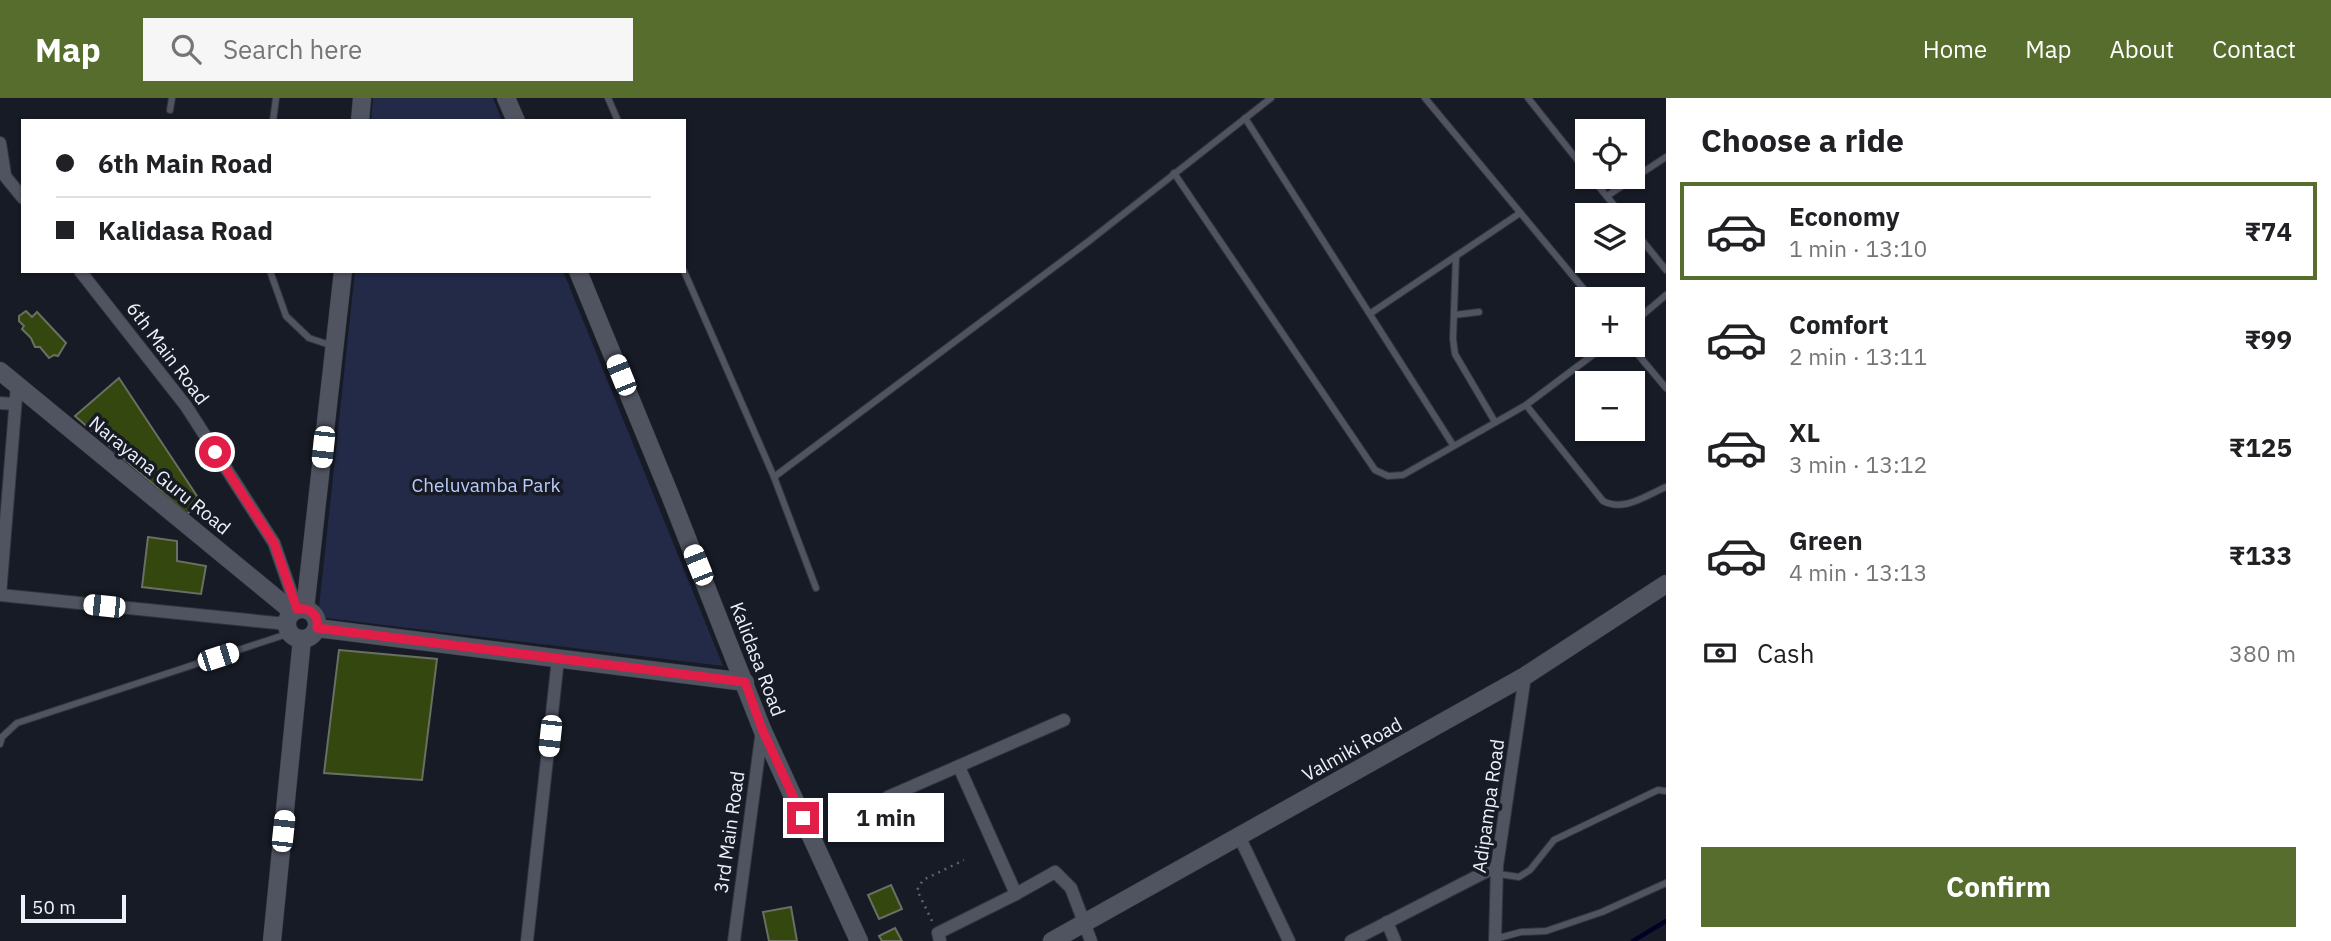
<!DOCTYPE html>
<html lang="en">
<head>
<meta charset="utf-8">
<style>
	:root { --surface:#fff; --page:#f6f6f6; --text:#202124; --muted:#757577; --line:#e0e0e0; --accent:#566d2d }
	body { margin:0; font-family:"IBM Plex Sans",sans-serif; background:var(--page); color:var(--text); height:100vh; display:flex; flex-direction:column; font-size:26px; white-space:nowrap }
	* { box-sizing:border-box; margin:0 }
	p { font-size:23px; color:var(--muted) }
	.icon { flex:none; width:38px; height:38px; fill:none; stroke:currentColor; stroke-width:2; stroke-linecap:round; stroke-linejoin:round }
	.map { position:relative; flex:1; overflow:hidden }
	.details { display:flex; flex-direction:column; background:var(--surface); width:665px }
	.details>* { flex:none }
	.banner { position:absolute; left:21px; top:21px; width:665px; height:154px; border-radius:0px; box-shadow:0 2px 5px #0004; display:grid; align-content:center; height:154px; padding:0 35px; background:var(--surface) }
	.tools { position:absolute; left:1575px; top:21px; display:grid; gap:14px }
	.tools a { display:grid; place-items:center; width:70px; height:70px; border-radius:0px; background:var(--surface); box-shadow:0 2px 5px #0004; font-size:35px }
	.scale { position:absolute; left:21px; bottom:18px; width:105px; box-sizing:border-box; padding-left:7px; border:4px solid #eef1f8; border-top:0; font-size:19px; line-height:24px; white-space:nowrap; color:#eef1f8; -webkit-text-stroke:5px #171b25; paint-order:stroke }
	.end { position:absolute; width:32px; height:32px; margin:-16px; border:9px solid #e11d48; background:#fff; box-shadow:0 0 0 4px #fff }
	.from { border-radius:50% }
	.bubble { position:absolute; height:49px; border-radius:0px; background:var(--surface); box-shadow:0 2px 5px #0004; font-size:23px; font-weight:700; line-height:49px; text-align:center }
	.car { position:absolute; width:21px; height:42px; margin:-21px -10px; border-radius:9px; box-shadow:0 0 5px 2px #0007; background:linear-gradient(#fff 24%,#345 0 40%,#fff 0 76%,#345 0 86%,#fff 0) }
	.banner b { display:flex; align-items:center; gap:24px; height:66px; font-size:26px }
	.banner b+b { border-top:2px solid var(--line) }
	.banner i { width:18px; height:18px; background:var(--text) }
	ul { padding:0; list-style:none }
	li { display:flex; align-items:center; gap:21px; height:98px; margin:0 14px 10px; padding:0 21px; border:4px solid transparent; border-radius:0px }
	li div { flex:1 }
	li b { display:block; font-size:26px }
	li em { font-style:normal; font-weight:700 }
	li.selected { border-color:var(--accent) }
	li>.icon { width:63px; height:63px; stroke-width:1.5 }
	h2 { padding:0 35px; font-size:32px; line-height:84px }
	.pay { display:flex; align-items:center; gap:18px; height:77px; padding:0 35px; font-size:26px }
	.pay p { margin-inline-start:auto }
	.button { display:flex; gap:14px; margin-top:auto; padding:14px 35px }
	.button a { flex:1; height:80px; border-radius:0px; background:var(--accent); color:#fff; font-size:28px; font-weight:700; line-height:80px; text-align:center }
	header { display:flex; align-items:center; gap:42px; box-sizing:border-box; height:98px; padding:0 35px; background:var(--accent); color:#fff }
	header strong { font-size:33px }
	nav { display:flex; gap:38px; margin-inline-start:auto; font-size:24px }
	.search { width:490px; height:63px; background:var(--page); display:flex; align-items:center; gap:18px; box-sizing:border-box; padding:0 24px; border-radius:0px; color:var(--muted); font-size:26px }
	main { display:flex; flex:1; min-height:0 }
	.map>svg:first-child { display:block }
	.green { fill:#222a47 }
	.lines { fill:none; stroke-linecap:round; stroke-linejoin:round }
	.stream { stroke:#020026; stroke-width:4.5 }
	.building { fill:#33470f; stroke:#696f62; stroke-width:2 }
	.lane-casing { stroke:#33353d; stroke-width:8 }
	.street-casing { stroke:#33353d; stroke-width:14 }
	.secondary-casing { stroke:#33353d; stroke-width:19 }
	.path { stroke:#5f626b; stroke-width:2.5; stroke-dasharray:2 5; stroke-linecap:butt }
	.lane { stroke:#505461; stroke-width:6 }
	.street { stroke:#505461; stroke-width:12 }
	.secondary { stroke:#505461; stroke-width:18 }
	.route { stroke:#e11d48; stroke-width:9 }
	.labels { text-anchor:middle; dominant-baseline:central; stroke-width:7; stroke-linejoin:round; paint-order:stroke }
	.street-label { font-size:19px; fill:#eef1f8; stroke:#171b25 }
	.park-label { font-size:19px; fill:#bbcbfa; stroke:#171b25 }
</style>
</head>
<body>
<header>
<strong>Map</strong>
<div class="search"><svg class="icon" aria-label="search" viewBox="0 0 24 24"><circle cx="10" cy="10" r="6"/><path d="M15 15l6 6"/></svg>Search here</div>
<nav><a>Home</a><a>Map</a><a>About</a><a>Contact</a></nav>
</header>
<main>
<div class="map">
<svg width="1666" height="843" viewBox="0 0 1666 843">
	<rect width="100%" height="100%" fill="#171b25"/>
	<g class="green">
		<polygon points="373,0 493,0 502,23 371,23"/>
		<polygon points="355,173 563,173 723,568 318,519"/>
	</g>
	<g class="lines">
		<polyline class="stream" points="1633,843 1666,823"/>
	</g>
	<g class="building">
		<polygon points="26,213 32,219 37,214 66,245 58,258 54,257 49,260 40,249 35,249 31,240 22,231 24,228 19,223 19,218"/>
		<polygon points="119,280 201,404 187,416 75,318"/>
		<polygon points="148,439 177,443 177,463 206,468 201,496 142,489"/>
		<polygon points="339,552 437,561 422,682 324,675"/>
		<polygon points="891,787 902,811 879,821 868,797"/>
		<polygon points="791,809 797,843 769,843 763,814"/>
		<polygon points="895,830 902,843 882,843 879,838"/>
	</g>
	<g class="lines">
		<defs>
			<g id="lane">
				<polyline points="608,0 618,23"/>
				<polyline points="1425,0 1592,201"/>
				<polyline points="1528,0 1587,74"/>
				<polyline points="170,12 172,0"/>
				<polyline points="1245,20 1453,347"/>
				<polyline points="273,23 276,0"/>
				<polyline points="1174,75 1375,372 1388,378 1403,377 1526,307 1606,247"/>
				<polyline points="1591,79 1622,117"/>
				<polyline points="1607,98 1666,59"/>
				<polyline points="1633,131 1666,172"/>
				<polyline points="1456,158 1453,241 1455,256 1495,324"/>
				<polyline points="270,173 286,218 309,240 333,248"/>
				<polyline points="684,173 774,379 816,490"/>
				<polyline points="1371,215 1520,115"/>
				<polyline points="1454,217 1479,214"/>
				<polyline points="1633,225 1666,197"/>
				<polyline points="1630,247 1666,290"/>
				<path d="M1526,307L1603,403C1624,414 1645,398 1666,389"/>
				<polyline points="774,379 1089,143 1271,0"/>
				<polyline points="0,646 2,639 17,625 290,535"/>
				<polyline points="1498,776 1519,779 1530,772 1554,742 1658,692 1666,693"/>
				<polyline points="1495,841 1521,834 1546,833 1602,814 1666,785"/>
			</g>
			<g id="street">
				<polyline points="0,45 5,77"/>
				<polyline points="0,72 23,100"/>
				<polyline points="80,173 186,308 274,445 297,511"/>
				<polyline points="0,305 15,306"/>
				<polyline points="0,497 287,526"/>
				<polyline points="0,497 17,287"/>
				<polyline points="959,669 1016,796 1055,774 1071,790 1091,843"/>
				<polyline points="888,699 1064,622"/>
				<polyline points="1239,738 1289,843"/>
				<polyline points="1387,824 1395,843"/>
				<polyline points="527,843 558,561"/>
				<polyline points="734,843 762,632"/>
				<polyline points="940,843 938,835 1016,796"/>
				<polyline points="1351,843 1497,768"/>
				<polyline points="1495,843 1497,768 1525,578"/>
			</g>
			<g id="secondary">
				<polyline points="506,0 516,23"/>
				<polyline points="360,23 362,0"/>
				<polyline points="578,173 670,397 762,631 859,843"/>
				<polyline points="0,273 293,514"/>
				<circle cx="302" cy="526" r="15"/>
				<polyline points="305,511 343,173"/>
				<polyline points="317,530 745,584"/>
				<polyline points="272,843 302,541"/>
				<polyline points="1052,843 1525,578 1666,486"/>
			</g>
		</defs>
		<use href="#lane" class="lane-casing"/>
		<use href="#street" class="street-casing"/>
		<use href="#secondary" class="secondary-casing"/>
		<polyline class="path" points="932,823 917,792 923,782 964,762"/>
		<use href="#lane" class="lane"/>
		<use href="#street" class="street"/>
		<use href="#secondary" class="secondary"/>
	</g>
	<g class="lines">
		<path class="route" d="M215,354L274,445L297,511C310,509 319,517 317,530L745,584L762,631L803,720"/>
	</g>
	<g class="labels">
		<g class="street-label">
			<text transform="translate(168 255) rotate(53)">6th Main Road</text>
			<text transform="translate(160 377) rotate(39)">Narayana Guru Road</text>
			<text transform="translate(758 561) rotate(69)">Kalidasa Road</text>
			<text transform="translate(1352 651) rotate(-29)">Valmiki Road</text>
			<text transform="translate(1488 708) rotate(-82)">Adipampa Road</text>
			<text transform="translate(729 734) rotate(-82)">3rd Main Road</text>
		</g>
		<g class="park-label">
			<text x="486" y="387">Cheluvamba Park</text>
		</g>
	</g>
</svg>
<div class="tools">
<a><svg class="icon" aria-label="locate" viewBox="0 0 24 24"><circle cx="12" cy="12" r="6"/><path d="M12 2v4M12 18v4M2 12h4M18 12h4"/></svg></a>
<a><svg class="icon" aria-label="layers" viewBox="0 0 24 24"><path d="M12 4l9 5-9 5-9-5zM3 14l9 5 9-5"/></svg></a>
<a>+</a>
<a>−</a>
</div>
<div class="scale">50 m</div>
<i class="end from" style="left:215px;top:354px"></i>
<i class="end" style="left:803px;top:720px"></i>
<div class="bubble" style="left:828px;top:695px;width:116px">1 min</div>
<i class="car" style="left:621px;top:277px;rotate:338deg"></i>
<i class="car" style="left:323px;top:349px;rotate:186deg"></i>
<i class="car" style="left:698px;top:467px;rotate:338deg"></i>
<i class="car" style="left:104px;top:508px;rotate:276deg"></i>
<i class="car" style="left:218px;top:559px;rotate:72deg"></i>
<i class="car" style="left:550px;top:638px;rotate:186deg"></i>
<i class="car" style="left:283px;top:733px;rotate:6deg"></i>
<div class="banner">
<b><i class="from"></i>6th Main Road</b>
<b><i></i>Kalidasa Road</b>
</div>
</div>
<section class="details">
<h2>Choose a ride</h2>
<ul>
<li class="selected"><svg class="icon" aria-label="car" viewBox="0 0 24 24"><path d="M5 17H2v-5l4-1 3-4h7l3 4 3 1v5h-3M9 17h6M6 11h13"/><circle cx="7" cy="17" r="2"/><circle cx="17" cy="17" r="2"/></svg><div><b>Economy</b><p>1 min · 13:10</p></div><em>₹74</em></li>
<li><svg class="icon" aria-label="car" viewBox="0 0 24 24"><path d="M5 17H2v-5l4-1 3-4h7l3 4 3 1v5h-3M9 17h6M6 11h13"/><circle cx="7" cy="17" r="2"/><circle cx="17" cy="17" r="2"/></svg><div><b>Comfort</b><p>2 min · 13:11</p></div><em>₹99</em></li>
<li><svg class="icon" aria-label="car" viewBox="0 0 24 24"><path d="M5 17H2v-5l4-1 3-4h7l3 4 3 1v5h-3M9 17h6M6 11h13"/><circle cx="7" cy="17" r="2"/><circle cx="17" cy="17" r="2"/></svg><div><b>XL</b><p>3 min · 13:12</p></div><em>₹125</em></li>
<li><svg class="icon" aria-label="car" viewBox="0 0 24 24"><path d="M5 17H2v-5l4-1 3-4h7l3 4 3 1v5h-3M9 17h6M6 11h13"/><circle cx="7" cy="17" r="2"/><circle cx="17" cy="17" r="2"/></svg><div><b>Green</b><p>4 min · 13:13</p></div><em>₹133</em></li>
</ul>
<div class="pay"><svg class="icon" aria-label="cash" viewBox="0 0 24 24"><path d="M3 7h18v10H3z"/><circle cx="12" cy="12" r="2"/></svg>Cash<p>380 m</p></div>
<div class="button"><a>Confirm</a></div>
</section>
</main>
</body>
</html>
